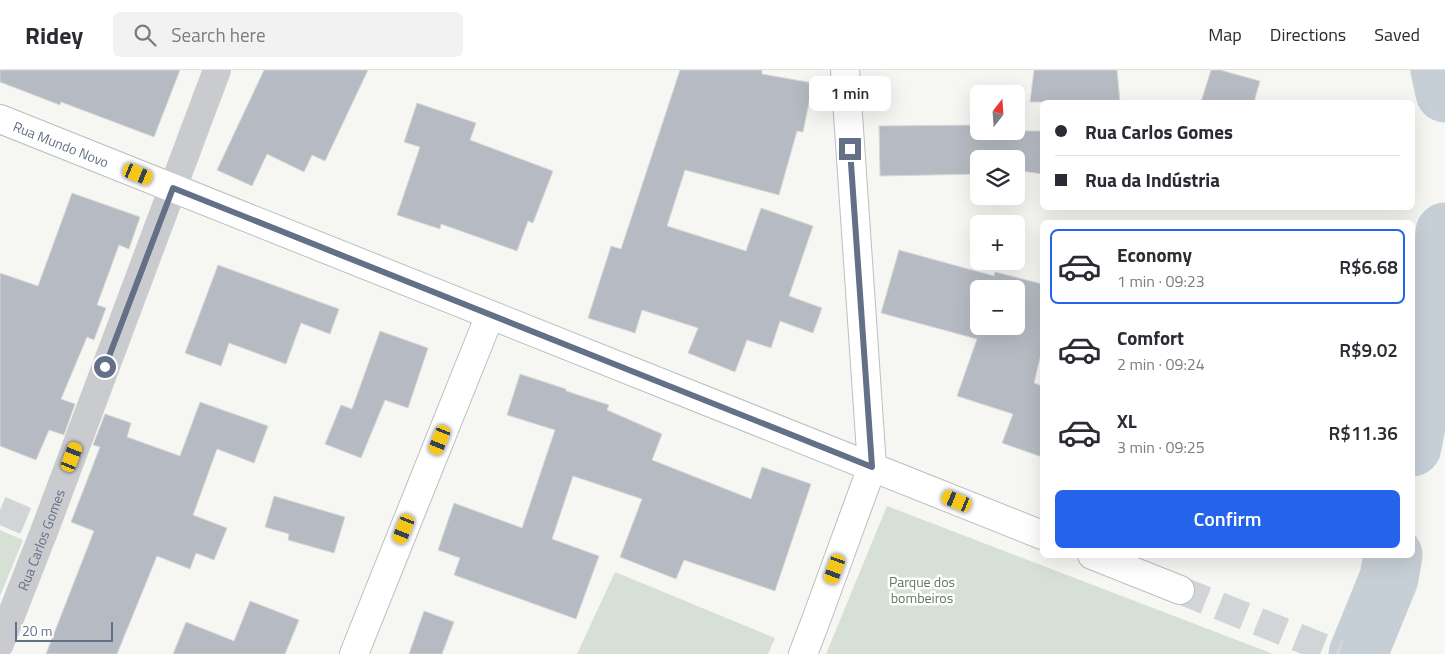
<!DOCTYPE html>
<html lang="en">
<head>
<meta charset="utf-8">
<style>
	:root { --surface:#fff; --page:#f2f2f3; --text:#2b2b33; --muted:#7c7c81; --line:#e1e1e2; --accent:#2563eb }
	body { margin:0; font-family:"Titillium Web",sans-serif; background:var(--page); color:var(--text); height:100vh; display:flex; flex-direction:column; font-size:19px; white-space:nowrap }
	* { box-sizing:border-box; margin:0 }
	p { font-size:16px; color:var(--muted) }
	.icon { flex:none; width:28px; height:28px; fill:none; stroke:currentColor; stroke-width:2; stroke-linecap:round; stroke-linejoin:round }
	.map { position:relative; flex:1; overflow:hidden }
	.drawer { position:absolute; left:1040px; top:150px; width:375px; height:338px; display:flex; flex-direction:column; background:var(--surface); border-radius:8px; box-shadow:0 5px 20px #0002 }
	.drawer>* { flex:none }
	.banner { position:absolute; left:1040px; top:30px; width:375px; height:110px; border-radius:8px; box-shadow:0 5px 20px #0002; display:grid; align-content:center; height:110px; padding:0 15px; background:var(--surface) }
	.needle { width:32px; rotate:17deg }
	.tools { position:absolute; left:970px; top:15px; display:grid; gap:10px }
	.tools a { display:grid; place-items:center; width:55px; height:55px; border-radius:8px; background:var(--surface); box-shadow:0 5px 20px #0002; font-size:25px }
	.scale { position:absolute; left:15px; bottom:12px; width:98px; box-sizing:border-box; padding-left:5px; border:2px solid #637088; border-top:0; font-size:14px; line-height:18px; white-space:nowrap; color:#637088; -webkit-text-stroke:4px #fff; paint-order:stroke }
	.end { position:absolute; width:22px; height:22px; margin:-11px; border:6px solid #637088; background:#fff; box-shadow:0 0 0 2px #fff }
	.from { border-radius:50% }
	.bubble { position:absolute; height:35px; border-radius:8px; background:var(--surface); box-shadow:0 5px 20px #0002; font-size:16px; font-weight:600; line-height:35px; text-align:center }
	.car { position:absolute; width:15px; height:30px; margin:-15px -8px; border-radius:6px; box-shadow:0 0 4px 1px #0007; background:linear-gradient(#f5c518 24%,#345 0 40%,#f5c518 0 76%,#345 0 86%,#f5c518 0) }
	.banner b { display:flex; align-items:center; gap:18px; height:48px; font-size:19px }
	.banner b+b { border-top:1px solid var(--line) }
	.banner i { width:12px; height:12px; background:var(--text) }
	ul { padding:9px 0 0; list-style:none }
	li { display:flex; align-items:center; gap:15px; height:75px; margin:0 10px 8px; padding:0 5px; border:2px solid transparent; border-radius:8px }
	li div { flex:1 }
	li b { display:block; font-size:19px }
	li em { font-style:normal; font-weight:600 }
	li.active { border-color:var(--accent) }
	li>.icon { width:45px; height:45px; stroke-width:1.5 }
	.cta { display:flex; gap:10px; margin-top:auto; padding:10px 15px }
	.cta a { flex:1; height:58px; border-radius:8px; background:var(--accent); color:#fff; font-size:20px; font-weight:600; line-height:58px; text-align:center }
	header { display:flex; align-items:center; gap:30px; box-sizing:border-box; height:70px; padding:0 25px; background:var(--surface); border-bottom:1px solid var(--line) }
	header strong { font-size:24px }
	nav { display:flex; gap:28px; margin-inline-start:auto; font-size:18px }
	.search { width:350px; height:45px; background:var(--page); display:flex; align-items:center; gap:12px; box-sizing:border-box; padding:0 18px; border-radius:8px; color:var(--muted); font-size:19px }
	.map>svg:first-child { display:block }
	.green { fill:#d6e0d4 }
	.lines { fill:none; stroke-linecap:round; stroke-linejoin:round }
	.river { stroke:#c7cfd6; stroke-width:59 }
	.building { fill:#b6bbc3; stroke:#d8d9d6; fill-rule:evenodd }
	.minor-tunnel { stroke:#d1d5d8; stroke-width:28; stroke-dasharray:28 14; stroke-linecap:butt }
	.major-tunnel { stroke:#d1d5d8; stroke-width:28; stroke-dasharray:28 14; stroke-linecap:butt }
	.major-casing { stroke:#bbbec2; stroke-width:30 }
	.minor { stroke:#c9cbcf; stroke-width:28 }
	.major { stroke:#fff; stroke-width:28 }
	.route { stroke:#637088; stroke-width:6 }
	.labels { text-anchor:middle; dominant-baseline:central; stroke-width:5; stroke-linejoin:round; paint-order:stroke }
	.street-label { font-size:14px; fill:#637088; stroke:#fff }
	.park-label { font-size:14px; fill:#5f795e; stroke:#fff }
</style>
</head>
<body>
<header>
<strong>Ridey</strong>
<div class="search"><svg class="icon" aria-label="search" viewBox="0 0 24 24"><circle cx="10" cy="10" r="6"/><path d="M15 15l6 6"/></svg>Search here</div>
<nav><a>Map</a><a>Directions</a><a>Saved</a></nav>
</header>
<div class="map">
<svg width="1445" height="584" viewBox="0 0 1445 584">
	<rect width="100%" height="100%" fill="#f6f7f3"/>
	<g class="green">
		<polygon points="887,436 1273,584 826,584"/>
		<polygon points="0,460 23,470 0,526"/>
		<polygon points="615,502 775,568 768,584 577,584"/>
	</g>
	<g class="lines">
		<g class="river">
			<polyline points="1440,0 1445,23"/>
			<polyline points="1412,377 1437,241 1445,162"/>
			<polyline points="1358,584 1389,508 1393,485"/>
		</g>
	</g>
	<g class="building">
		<polygon points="0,0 180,0 154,67 61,32 60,35 0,12"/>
		<polygon points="264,0 368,0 325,91 312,85 304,102 267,84 252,116 217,100"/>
		<polygon points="680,0 762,0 762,4 813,13 803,62 797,61 779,125 685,100 667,156 746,181 761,138 813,156 789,226 822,238 813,263 780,251 771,278 747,270 735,302 688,283 698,258 642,240 635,263 588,248 611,176 621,179"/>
		<polygon points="1034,0 1117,0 1120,32 1030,32"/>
		<polygon points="1211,0 1220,0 1260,11 1254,32 1201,32"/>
		<polygon points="417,33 476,53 470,70 553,101 533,153 528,151 517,181 441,154 440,159 397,145 420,77 404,72"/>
		<polygon points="979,55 979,61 1042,61 1042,104 1016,100 1016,89 979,89 979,104 880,106 879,56"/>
		<polygon points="72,123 140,147 129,179 119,175 97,235 106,238 94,270 87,267 61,329 75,334 64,365 49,360 36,390 0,376 0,203 38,216"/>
		<path d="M899,180L994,206L995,202L1042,214V279L1034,313L1042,316V387L1002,373L1013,344L957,326L977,269L881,243ZM979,219H1016V256H979Z"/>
		<polygon points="218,195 339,239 330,264 301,253 286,294 229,273 221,296 185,283"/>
		<polygon points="380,261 428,278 408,338 385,330 361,388 325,374 341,335 352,339"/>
		<polygon points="520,304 566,319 566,321 609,335 607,340 662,364 652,390 751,429 762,397 811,414 775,521 684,490 676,509 620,487 642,429 573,406 552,469 599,486 576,549 454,505 460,488 438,480 454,433 522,458 555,360 507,345"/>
		<polygon points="200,332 268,356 254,393 217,379 193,445 227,458 214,490 196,483 190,499 157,486 117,584 46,584 94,461 71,452 100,377 93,375 105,344 131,353 127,367 180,386"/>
		<polygon points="274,426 345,447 334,483 288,470 289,464 265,457"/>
		<polygon points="250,531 299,550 285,584 173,584 186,552 234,571"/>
		<polygon points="424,541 454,552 442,584 409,584"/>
	</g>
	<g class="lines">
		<polyline class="minor-tunnel" points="0,440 45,459"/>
		<polyline class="major-tunnel" points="1180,520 1339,584"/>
		<defs>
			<g id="major">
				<path id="s2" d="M0,49L1042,465"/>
				<polyline points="1092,485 1180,520"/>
				<polyline points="354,584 490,245"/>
				<polyline points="803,584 816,550 872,397 845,0"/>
			</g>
		</defs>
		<use href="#major" class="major-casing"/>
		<path class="minor" id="s1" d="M0,574L45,459L217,0"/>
		<use href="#major" class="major"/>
	</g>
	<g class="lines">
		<polyline class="route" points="105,297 173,118 872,397 850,79"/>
	</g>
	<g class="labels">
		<g class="street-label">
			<text stroke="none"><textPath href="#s2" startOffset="66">Rua Mundo Novo</textPath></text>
			<text stroke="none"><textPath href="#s1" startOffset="112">Rua Carlos Gomes</textPath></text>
		</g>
		<g class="park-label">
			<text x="922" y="511">Parque dos<tspan x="922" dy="16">bombeiros</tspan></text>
		</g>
	</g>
</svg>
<div class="tools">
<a><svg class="needle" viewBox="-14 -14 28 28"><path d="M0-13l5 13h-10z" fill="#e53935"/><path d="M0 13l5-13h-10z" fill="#7c7c81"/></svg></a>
<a><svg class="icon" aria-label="layers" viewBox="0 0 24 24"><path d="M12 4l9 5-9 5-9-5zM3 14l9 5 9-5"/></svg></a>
<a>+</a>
<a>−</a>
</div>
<div class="scale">20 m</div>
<i class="end from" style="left:105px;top:297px"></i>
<i class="end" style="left:850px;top:79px"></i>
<div class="bubble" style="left:809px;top:6px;width:82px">1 min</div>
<i class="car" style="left:138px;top:104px;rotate:112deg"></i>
<i class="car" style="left:440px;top:370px;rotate:202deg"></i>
<i class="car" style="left:72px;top:387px;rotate:21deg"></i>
<i class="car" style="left:957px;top:431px;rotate:292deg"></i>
<i class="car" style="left:404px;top:459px;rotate:202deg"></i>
<i class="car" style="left:835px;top:499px;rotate:200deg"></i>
<div class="banner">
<b><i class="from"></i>Rua Carlos Gomes</b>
<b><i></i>Rua da Indústria</b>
</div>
<section class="drawer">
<ul>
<li class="active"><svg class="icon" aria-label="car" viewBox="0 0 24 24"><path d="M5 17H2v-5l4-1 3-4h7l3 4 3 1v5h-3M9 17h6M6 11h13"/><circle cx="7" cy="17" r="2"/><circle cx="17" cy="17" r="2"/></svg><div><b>Economy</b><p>1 min · 09:23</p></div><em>R$6.68</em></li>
<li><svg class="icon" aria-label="car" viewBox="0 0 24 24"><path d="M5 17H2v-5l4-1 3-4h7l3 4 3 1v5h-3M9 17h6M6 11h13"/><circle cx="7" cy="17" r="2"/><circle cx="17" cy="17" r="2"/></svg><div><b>Comfort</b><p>2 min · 09:24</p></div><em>R$9.02</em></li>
<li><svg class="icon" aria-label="car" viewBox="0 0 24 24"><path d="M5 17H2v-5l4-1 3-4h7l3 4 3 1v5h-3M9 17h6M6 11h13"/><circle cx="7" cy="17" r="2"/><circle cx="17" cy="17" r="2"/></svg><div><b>XL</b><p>3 min · 09:25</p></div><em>R$11.36</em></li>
</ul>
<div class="cta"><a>Confirm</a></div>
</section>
</div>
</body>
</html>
